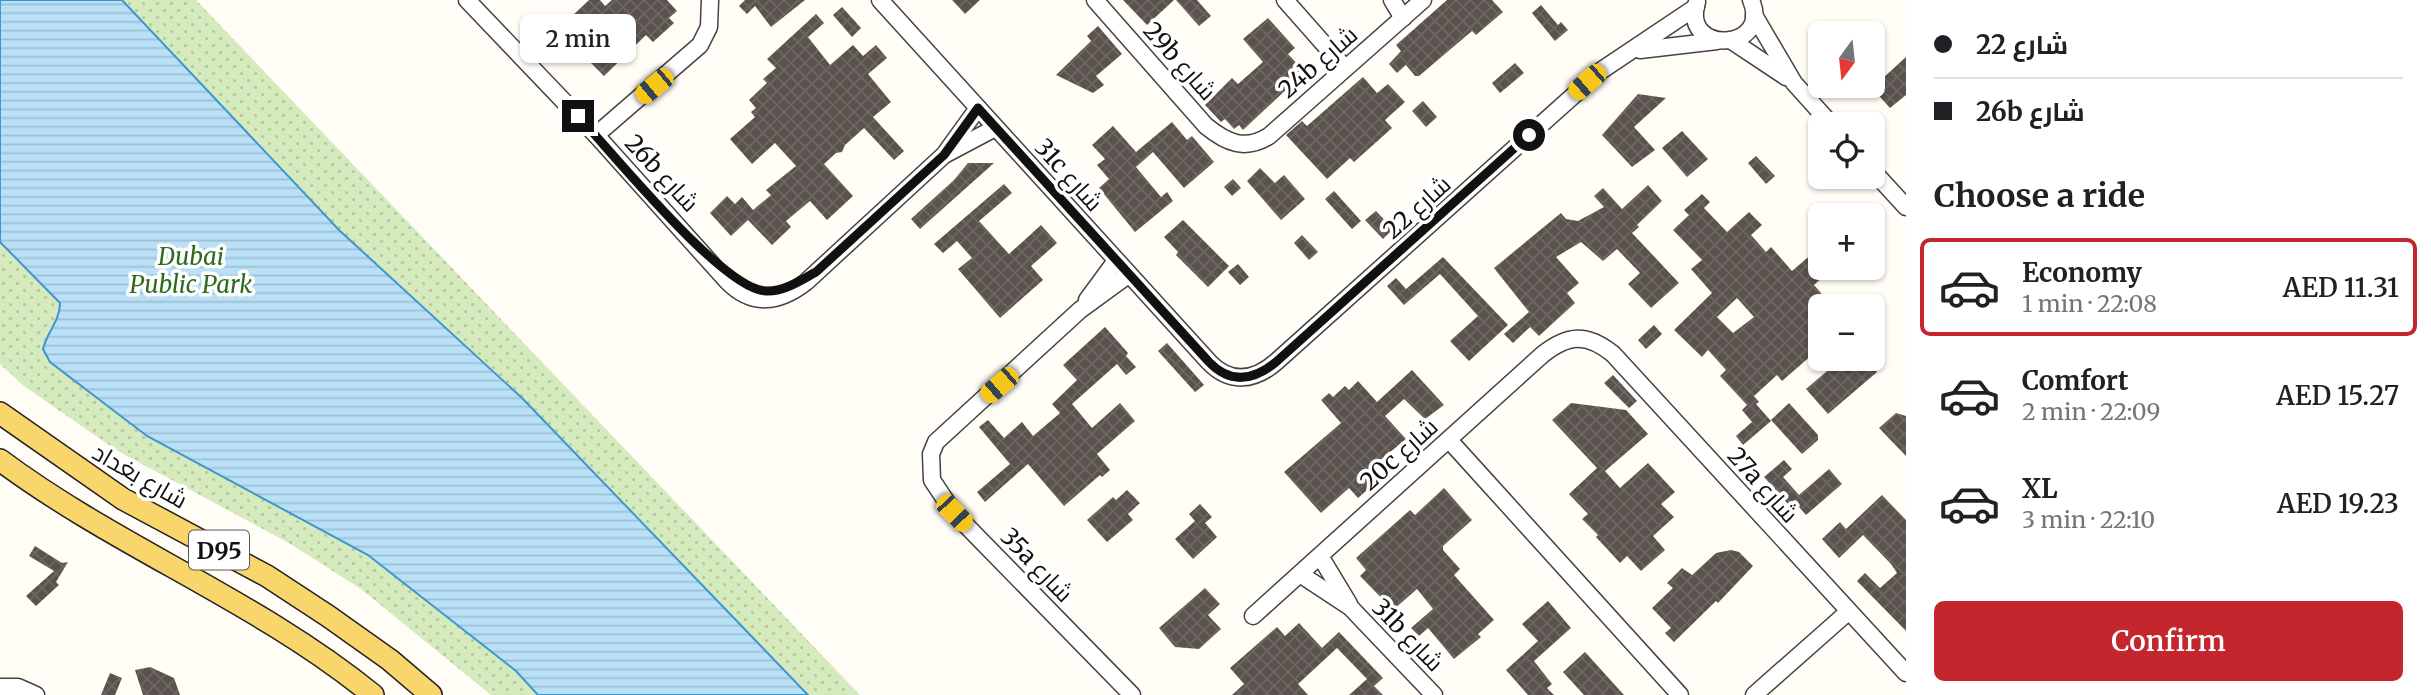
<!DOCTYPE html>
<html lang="en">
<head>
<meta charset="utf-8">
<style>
	:root { --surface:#fff; --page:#f6f6f6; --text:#202124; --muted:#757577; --line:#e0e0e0; --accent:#c4262e }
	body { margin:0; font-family:Merriweather,Cairo,serif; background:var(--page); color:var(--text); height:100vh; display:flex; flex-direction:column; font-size:26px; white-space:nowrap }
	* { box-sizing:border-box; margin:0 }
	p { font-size:23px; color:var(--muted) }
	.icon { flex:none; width:38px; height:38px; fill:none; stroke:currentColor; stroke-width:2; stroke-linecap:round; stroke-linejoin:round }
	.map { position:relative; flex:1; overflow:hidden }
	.sheet { display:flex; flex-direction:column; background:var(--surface); width:525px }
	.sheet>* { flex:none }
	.top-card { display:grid; align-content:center; height:154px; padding:0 28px; background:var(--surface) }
	.needle { width:46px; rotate:195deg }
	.fabs { position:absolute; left:1808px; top:21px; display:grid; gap:14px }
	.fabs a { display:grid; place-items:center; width:77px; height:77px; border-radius:10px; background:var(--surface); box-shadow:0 2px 5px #0004; font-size:35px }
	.end { position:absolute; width:32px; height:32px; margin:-16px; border:9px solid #111; background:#fff; box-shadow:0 0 0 4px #fff }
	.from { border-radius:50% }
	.bubble { position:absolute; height:49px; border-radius:10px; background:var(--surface); box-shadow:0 2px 5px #0004; font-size:23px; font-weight:600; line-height:49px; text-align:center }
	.car { position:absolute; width:21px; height:42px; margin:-21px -10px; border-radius:9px; box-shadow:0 0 5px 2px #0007; background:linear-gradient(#f5c518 24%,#345 0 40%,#f5c518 0 76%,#345 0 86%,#f5c518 0) }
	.top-card b { display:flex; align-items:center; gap:24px; height:66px; font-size:26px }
	.top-card b+b { border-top:2px solid var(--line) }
	.top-card i { width:18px; height:18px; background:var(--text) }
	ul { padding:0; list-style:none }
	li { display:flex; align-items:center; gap:21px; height:98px; margin:0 14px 10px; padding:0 14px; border:4px solid transparent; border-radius:10px }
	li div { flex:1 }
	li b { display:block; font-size:26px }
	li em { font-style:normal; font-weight:600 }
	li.active { border-color:var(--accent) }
	li>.icon { width:63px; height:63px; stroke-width:1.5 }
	h2 { padding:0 28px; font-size:32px; line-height:84px }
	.primary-button { display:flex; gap:14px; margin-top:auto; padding:14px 28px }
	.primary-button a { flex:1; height:80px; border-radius:10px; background:var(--accent); color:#fff; font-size:28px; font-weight:600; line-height:80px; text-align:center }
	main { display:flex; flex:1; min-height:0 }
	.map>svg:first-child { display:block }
	.park { fill:url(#park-dots) }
	.water { fill:url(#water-rules); stroke:#3f96cf; stroke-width:2 }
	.building { fill:url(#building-cross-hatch); fill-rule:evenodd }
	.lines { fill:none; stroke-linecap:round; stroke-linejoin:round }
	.minor-casing { stroke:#444; stroke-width:19 }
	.major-casing { stroke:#222; stroke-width:24 }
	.minor { stroke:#fff; stroke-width:16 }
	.major { stroke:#f9d66b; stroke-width:21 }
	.route { stroke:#111; stroke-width:9 }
	.labels { text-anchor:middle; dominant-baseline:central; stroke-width:7; stroke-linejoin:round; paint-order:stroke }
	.shield { fill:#fff; stroke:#585858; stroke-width:2 }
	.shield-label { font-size:23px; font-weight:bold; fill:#111 }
	.street-label { font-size:24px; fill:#111; stroke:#fff }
	.park-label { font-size:24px; font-style:italic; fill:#2f6b1f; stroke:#fff }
</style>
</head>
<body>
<main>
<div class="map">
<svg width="1906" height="695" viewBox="0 0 1906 695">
	<defs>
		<pattern id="park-dots" width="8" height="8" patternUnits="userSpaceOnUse" patternTransform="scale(1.75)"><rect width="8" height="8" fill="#d5ebbd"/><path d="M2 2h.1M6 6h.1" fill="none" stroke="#b6c8a1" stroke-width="1.8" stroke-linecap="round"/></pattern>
		<pattern id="water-rules" width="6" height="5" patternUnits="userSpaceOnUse" patternTransform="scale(1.75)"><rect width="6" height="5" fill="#b9e0f7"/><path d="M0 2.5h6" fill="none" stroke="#9ebfd3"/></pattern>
		<pattern id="building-cross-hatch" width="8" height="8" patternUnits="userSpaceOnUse" patternTransform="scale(1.75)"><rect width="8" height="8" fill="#5a524d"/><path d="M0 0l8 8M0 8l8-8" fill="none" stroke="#6d6662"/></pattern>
	</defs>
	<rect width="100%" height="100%" fill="#fffdf5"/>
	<polygon class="park" points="0,0 196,0 860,695 491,695 361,589 289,543 116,450 24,386 0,364"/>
	<path class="water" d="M0,0H122L339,230L522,398L808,695H538L516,671L368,555L147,436L50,362L43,349C47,332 60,321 60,303L0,242Z"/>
	<g class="building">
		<polygon points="589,0 600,0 605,6 612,0 667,0 677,11 669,18 674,23 653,42 646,35 604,76 574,46 589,32 573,15"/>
		<polygon points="745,0 805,0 771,27 755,6 747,14 739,6"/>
		<polygon points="952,0 980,0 965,14"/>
		<polygon points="1123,0 1174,0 1147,25"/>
		<polygon points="1176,0 1197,0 1211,16 1199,26"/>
		<polygon points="1447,0 1492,0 1503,12 1476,35 1472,31 1419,76 1415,76 1406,65 1397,73 1389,64 1401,51 1396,45"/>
		<polygon points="1541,5 1558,25 1561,22 1568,30 1555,41 1532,13"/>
		<polygon points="842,7 861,28 852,37 833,15"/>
		<polygon points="816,14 824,23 808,37 830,65 853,45 863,56 876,45 887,58 868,74 891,102 873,117 904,151 894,160 864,128 845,145 842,152 836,153 824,164 853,196 827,220 810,201 786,221 791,227 772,245 748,220 731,236 710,213 727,196 735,204 742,197 753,210 771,195 766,190 796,166 775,143 752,164 730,139 755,117 751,112 756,108 749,100 767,83 763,79 776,68 767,59"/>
		<polygon points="1268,18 1295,48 1288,54 1305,72 1243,130 1239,125 1234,129 1225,119 1221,122 1205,105 1232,78 1238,84 1263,62 1243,39"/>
		<polygon points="1098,26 1122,54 1096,76 1104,85 1093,93 1056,75 1091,41 1087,36"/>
		<polygon points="1906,57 1906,95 1890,108 1872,88"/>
		<polygon points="1515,63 1524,73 1500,93 1492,83"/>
		<polygon points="1363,77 1377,93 1388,84 1405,102 1385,120 1392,128 1354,162 1350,158 1327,179 1286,135 1302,121 1307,126"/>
		<polygon points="1638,94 1666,98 1634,127 1655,150 1632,167 1602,135"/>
		<polygon points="1423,101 1437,117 1426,127 1412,111"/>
		<polygon points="1172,122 1187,140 1192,136 1214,162 1184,188 1153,152 1136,167 1161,197 1167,192 1173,201 1135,232 1099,188 1109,179 1097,165 1105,159 1092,145 1113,126 1136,152"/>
		<polygon points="1682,131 1708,159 1687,177 1662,148"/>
		<polygon points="1756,156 1775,176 1766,184 1748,163"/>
		<polygon points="968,163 994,163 920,229 911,219 954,180"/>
		<polygon points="1260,168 1275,183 1284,175 1305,199 1281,220 1247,181"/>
		<polygon points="1233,179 1241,188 1232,196 1224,187"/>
		<polygon points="1004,184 1012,193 979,221 1009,254 1041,225 1057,243 1031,266 1043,280 1000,318 958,269 972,258 957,241 943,253 934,244"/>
		<polygon points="1648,185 1662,201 1637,225 1639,227 1632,233 1679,283 1651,308 1628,284 1640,273 1617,249 1603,261 1581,242 1556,257 1579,283 1567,293 1575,303 1539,336 1530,327 1513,343 1504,334 1529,312 1494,268 1561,213 1566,219 1578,221 1604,207 1594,196 1603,188 1622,209"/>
		<polygon points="1334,191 1361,221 1352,229 1325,199"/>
		<path d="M1702,194L1710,202L1704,208L1727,232L1749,212L1762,225L1751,235L1766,252L1771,247L1792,271L1820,247V268H1833L1814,285L1832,306H1820V348L1782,381L1777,375L1754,396L1759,402L1756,404L1771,421L1743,445L1736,436L1752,422L1742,410L1747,405L1720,376L1726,370L1708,350L1702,357L1674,330L1712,293L1691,269L1702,260L1673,230L1689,215L1684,210ZM1737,298L1754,317L1733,333L1717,317Z"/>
		<polygon points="1376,211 1393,229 1383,239 1365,220"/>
		<polygon points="1183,220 1229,266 1208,287 1176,255 1178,252 1164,237"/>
		<polygon points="1302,235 1318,252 1309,260 1294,243"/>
		<polygon points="1443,257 1508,325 1469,361 1450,341 1478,316 1440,274 1404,305 1387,286 1396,278 1406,289"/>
		<polygon points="1238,264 1249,277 1240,285 1228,272"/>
		<polygon points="1654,325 1662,334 1646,349 1638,340"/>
		<polygon points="1105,327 1128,353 1126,356 1136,367 1126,375 1117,364 1072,404 1092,428 1120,403 1135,421 1097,454 1110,470 1102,477 1100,475 1064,506 1028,464 985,502 977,492 1010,464 979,427 988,420 1004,438 1022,422 1033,436 1060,413 1052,404 1077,380 1063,365"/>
		<polygon points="1167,343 1204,385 1195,392 1158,351"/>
		<polygon points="1841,359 1865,359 1877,372 1828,414 1806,389"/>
		<polygon points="1412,370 1444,405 1425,419 1404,399 1385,416 1406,439 1366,472 1375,483 1358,498 1349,488 1321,513 1284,472 1341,423 1321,400 1329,393 1333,397 1345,386 1349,390 1358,381 1377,402"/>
		<polygon points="1613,375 1637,401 1629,408 1604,383"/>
		<polygon points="1571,403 1626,410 1648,434 1605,471 1620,488 1648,463 1675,492 1661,504 1674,517 1653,536 1665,550 1641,571 1627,556 1620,563 1596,537 1598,535 1582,519 1588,514 1569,494 1597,468 1552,420"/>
		<polygon points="1789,403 1818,435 1818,440 1802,454 1771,420"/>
		<polygon points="1896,413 1906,416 1906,456 1879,428"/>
		<polygon points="1784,460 1792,469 1783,477 1799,495 1829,469 1842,484 1806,515 1799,507 1794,511 1764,477"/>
		<polygon points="1444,488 1472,520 1443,546 1443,550 1460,569 1454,575 1494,620 1478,634 1481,637 1454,659 1428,628 1419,636 1411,628 1433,609 1417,589 1393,610 1360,576 1366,570 1356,558 1410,510 1415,515"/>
		<polygon points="1127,490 1140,503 1128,514 1133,520 1107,542 1087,520 1113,497 1116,500"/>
		<polygon points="1882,495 1906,520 1906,631 1857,581 1865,573 1880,588 1897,573 1891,564 1863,535 1839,558 1822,539 1840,522 1846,529"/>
		<polygon points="1200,504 1212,517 1205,523 1217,537 1193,559 1175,539 1195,521 1189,514"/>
		<polygon points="35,546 62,563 68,562 56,582 59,585 36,606 26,596 54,571 29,556"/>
		<polygon points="1731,550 1739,552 1753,566 1718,603 1716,601 1674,642 1665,633 1671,628 1652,608 1673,588 1667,583 1682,568 1692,575 1716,553"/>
		<polygon points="1205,588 1220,604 1208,615 1221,629 1199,649 1175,647 1159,628"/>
		<polygon points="1548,601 1571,628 1534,661 1552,684 1547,688 1554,695 1528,695 1506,670 1538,641 1522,624"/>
		<polygon points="1299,623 1322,648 1339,632 1383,678 1374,686 1383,695 1349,695 1367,679 1337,648 1298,684 1308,695 1232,695 1244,684 1230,668 1277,627 1285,636"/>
		<polygon points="1585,652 1624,695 1584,695 1563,672"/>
		<polygon points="150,667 174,678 180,695 143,695 135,670"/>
		<polygon points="110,673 122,678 115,695 101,695"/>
	</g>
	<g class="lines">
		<defs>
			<g id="minor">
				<path d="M467,0L596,135L727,281C752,307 779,303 806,282L944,155L978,108"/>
				<path d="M880,0L1209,362C1230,384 1254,381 1276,362L1602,70L1696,7"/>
				<path d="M1095,0L1206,126C1227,143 1245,151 1269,136L1423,0"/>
				<polyline points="1285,0 1345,68"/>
				<polyline points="1392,0 1403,18"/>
				<path d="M1697,2C1680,56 1773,51 1751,0"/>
				<polyline points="1754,15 1794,83 1831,124"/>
				<polyline points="1732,41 1786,77"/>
				<polyline points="1640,50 1717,41"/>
				<polyline points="596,135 700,45 709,27 710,0"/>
				<polyline points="946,154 995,128"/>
				<polyline points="1872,170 1906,207"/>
				<polyline points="1128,275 1080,310 936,442 931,454 932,480 954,513 1132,695"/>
				<polyline points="1087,300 1115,262"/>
				<polyline points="1449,440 1680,695"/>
				<polyline points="1320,556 1349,604"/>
				<polyline points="1300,574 1350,607 1434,695"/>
				<path d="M1253,616L1542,355C1568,334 1587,333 1613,354L1906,673"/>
				<polyline points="0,687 18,687 36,695"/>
				<polyline points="1754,695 1848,612"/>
			</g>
			<g id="major">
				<polyline points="0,413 123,499 267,576 328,616 390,660 431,695"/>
				<path d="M0,460C118,548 258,601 373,695"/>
			</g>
		</defs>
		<use href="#minor" class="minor-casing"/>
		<use href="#major" class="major-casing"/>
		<use href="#minor" class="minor"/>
		<use href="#major" class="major"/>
	</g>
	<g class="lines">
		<path class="route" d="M578,116C611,151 723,290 766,291C784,292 801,280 816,272L944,155L978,108L1209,362C1230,384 1253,381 1276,362L1529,135"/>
	</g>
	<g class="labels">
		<rect class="shield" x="189" y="530.5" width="60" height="39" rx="5"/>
		<g class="shield-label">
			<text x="219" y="550">D95</text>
		</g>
		<g class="street-label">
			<text transform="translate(1180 61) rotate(48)">29b شارع</text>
			<text transform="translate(1318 62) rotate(-41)">24b شارع</text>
			<text transform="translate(662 173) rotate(47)">26b شارع</text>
			<text transform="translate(1069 175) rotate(48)">31c شارع</text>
			<text transform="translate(1417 207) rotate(-42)">شارع 22</text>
			<text transform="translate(1399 454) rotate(-42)">20c شارع</text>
			<text transform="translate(140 476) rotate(30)">شارع بغداد</text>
			<text transform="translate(1763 485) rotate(48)">27a شارع</text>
			<text transform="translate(1037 565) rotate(46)">35a شارع</text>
			<text transform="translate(1408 635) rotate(46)">31b شارع</text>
		</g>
		<g class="park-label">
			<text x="191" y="256">Dubai<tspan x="191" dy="28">Public Park</tspan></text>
		</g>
	</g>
</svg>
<div class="fabs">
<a><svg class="needle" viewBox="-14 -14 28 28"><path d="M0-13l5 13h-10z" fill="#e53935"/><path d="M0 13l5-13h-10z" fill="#757577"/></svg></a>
<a><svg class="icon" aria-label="locate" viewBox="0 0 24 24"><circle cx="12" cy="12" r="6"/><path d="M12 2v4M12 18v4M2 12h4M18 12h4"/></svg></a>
<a>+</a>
<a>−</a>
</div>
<i class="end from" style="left:1529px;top:135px"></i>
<i class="end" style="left:578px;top:116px"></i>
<div class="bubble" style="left:520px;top:14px;width:116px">2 min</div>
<i class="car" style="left:1587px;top:82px;rotate:229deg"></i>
<i class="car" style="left:654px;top:86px;rotate:230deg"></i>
<i class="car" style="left:999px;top:385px;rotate:229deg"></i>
<i class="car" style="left:954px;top:513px;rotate:136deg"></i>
</div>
<section class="sheet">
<div class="top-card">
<b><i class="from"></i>شارع 22</b>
<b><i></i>26b شارع</b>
</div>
<h2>Choose a ride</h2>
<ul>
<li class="active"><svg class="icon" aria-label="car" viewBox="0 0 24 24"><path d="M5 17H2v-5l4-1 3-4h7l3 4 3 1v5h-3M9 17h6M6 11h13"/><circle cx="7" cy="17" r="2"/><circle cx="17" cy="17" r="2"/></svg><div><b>Economy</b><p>1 min · 22:08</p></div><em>AED 11.31</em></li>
<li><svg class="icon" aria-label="car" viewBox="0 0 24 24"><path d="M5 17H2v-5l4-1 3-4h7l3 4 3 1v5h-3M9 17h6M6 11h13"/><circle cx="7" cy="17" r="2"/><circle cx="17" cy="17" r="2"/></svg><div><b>Comfort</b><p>2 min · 22:09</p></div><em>AED 15.27</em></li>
<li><svg class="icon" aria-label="car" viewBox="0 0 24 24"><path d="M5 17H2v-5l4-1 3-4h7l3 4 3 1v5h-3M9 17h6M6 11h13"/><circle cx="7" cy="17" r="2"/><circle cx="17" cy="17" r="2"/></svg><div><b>XL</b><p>3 min · 22:10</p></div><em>AED 19.23</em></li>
</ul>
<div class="primary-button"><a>Confirm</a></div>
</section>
</main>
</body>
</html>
